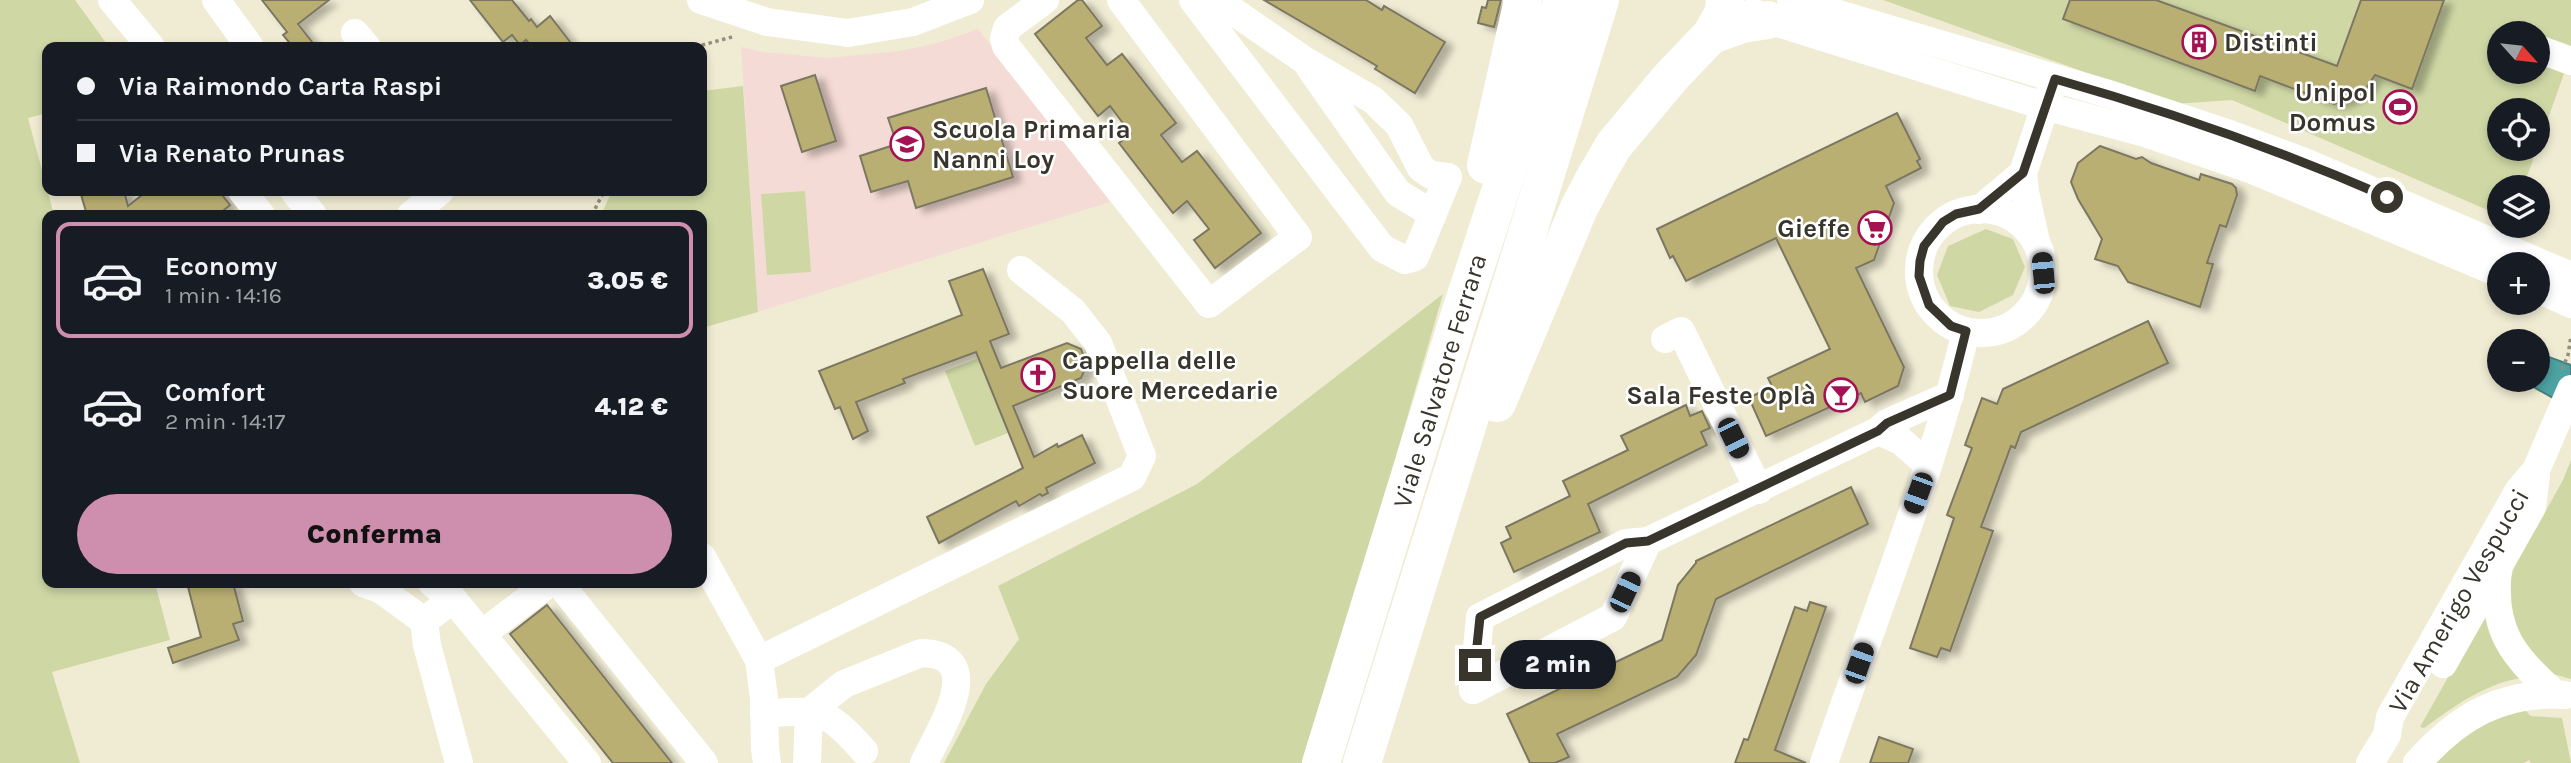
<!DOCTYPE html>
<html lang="it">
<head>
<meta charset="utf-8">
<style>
	:root { --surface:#171b24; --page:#242831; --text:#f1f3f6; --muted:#9ea1a6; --line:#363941; --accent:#ce8ead }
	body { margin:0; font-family:Karla,sans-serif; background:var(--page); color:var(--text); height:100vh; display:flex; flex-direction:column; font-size:26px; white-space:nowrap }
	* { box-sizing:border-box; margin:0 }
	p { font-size:23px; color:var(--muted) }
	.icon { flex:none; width:38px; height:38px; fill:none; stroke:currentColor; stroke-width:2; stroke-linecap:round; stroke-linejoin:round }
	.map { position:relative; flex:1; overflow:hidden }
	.drawer { position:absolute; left:42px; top:210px; width:665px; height:378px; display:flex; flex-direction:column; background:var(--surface); border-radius:14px; box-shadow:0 4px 10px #0003 }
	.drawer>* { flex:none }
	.hud { position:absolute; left:42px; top:42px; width:665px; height:154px; border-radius:14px; box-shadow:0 4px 10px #0003; display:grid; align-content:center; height:154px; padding:0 35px; background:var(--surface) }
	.needle { width:46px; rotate:117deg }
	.fabs { position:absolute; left:2487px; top:21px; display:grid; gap:14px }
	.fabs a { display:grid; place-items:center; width:63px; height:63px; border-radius:50%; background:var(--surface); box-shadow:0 4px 10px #0003; font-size:35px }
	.end { position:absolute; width:32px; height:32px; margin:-16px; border:9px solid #37352c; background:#fff; box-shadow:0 0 0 4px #fff }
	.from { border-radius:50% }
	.bubble { position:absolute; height:49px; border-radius:24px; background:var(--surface); box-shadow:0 4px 10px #0003; font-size:23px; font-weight:800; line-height:49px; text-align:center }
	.car { position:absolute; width:21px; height:42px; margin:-21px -10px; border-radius:9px; box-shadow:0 0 5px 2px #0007; background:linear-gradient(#222 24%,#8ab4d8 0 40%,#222 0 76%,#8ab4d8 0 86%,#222 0) }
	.hud b { display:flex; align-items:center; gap:24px; height:66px; font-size:26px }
	.hud b+b { border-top:2px solid var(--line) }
	.hud i { width:18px; height:18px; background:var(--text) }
	ul { padding:12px 0 0; list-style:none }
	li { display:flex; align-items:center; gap:21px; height:116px; margin:0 14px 10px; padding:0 21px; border:4px solid transparent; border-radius:14px }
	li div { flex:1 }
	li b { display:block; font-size:26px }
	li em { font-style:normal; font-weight:800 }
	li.selected { border-color:var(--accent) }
	li>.icon { width:63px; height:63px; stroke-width:1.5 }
	.action { display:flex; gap:14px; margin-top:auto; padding:14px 35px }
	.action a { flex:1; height:80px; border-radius:42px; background:var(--accent); color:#111; font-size:28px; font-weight:800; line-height:80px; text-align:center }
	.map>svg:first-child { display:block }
	.education { fill:#f5dbd5 }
	.green { fill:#cfd8a5; fill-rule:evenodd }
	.water { fill:#4da2a2; stroke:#46817f; stroke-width:2 }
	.building { fill:#baaf72; stroke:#7b7762; stroke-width:2; filter:url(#shadow) }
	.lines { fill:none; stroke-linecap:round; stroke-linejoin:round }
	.path { stroke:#928f7f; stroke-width:3.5; stroke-dasharray:3.5 3.5; stroke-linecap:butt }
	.minor { stroke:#fff; stroke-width:28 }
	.highway { stroke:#fff; stroke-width:38 }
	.route { stroke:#37352c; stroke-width:9 }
	.labels { text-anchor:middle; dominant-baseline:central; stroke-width:5; stroke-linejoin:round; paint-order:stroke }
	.poi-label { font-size:26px; font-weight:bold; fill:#37352c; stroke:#fff; text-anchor:start }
	.street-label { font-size:26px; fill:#37352c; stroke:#fff }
</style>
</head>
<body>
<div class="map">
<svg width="2571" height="763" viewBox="0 0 2571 763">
	<defs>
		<filter id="shadow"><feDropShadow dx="8" dy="4.5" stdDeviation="3.5" flood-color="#0004"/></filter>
	</defs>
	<rect width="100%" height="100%" fill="#f0ecd4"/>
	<polygon class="education" points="978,29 1110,202 758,312 741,47 763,52 828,58 900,51 941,42"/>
	<g class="green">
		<polygon points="0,0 75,0 109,47 47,47 47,113 28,118 54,215 47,215 47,583 155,583 170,640 52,672 80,763 0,763"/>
		<path d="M1883,0H2571V54L2538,147V110H2499V149H2537L2523,187H2499V215L2232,100L2174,104ZM2499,33H2538V72H2499Z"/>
		<polygon points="743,86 758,312 702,328 702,215 601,215 612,191 702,191 702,91"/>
		<polygon points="805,191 811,272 767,275 761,194"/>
		<polygon points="1986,229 2013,239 2025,267 2013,295 1979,312 1950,306 1937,275 1948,246"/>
		<polygon points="1443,294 1307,763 944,763 986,684 1019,639 998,586 1197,484"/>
		<polygon points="979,358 1008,433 975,446 945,371"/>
		<polygon points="2571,460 2571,679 2553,674 2523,647 2509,614 2510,580 2514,568 2563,480"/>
		<path d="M2486,610L2527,677C2487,682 2456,705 2424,728L2420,727Z"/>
		<polygon points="2520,705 2531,716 2562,718 2571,763 2531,763 2529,760 2524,763 2428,763 2437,751"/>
	</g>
	<polygon class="water" points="2538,353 2571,365 2571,408 2521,380 2538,380"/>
	<g class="building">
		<polygon points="262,0 329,0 298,24 316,47 293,47 283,35 287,32"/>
		<polygon points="470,0 512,0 529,21 531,19 537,27 550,16 574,47 532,47 526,40 520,45 512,35 503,42"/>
		<polygon points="1078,0 1082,0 1102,26 1086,38 1107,65 1122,54 1176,123 1161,135 1182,162 1197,151 1261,233 1215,268 1194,240 1209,229 1187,201 1173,213 1119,143 1131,134 1110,106 1098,116 1035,34"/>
		<polygon points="1264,0 1366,0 1382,10 1384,6 1445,42 1415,93 1375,69 1377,66"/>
		<polygon points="1488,0 1501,0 1494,27 1478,23 1482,7 1486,8"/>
		<polygon points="2070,0 2156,0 2337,66 2361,0 2444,0 2412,89 2375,75 2365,90 2345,101 2334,104 2260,76 2255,91 2063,19"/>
		<polygon points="815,75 836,141 802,152 781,86"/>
		<polygon points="986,88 1013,177 916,208 908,181 871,192 860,156 897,144 888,118"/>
		<polygon points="1897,113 1920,159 1917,161 1921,168 1886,186 1894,203 1874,260 1856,268 1904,367 1898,386 1865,402 1861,393 1766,436 1749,398 1772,386 1768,378 1830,349 1776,238 1686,281 1673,256 1670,258 1657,229"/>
		<polygon points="2100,146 2136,159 2142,157 2151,163 2199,180 2201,174 2232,184 2236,188 2237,195 2226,227 2220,225 2207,263 2213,264 2200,307 2128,282 2118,266 2095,259 2102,239 2078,199 2071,182 2078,163"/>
		<polygon points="80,191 124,191 128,206 147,191 219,191 230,205 218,215 87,215"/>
		<polygon points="983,269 1009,334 990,341 1001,368 1067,343 1081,349 1087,365 1081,378 1013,406 1034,457 1057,444 1058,447 1082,435 1095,463 1046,488 1048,493 1042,496 1040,494 1019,506 1016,501 939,543 927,517 1023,468 976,352 903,379 905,383 856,402 868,431 853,439 840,407 835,409 819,371 962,315 949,281"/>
		<polygon points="2148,321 2168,363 2021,432 2015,448 2011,446 1981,527 1993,531 1950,651 1941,648 1937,657 1910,648 1954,518 1947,515 1972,448 1965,445 1982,398 1997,404 2003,389"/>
		<polygon points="1686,405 1690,416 1702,411 1710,428 1701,432 1707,445 1588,504 1600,532 1514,572 1501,543 1511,538 1506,527 1570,496 1563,481 1628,450 1621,436"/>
		<polygon points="1851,487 1868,524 1716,599 1696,655 1677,677 1557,734 1569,757 1555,763 1530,763 1507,714 1662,640 1678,585 1696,563 1696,561"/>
		<polygon points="187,583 233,583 243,621 233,624 239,640 173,663 168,648 201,637"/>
		<polygon points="1810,602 1826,607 1775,750 1806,763 1735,763 1744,739 1748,740 1795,607 1807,611"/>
		<polygon points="547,605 672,763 613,763 510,634"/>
		<polygon points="1879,737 1913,749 1908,763 1870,763"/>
	</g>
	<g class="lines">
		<g class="path">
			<polyline points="695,47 732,37"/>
			<polyline points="592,215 604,191"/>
			<polyline points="2562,369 2568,355 2571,336"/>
		</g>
		<g class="minor">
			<polyline points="112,0 151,47"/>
			<polyline points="216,0 250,47"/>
			<polyline points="701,0 767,22 848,33 913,22 970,0"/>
			<polyline points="1045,0 1007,28 1004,38 1006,46 1209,304 1298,237 1121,0"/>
			<polyline points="1193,0 1382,248 1405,260 1415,257 1448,177 1431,175 1421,168 1399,125 1373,100 1304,60 1217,0"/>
			<polyline points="1791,0 2112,95 2227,133 2305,162 2571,276"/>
			<polyline points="1753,12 1768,20 2044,106 2145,133 2250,169 2499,273"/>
			<polyline points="355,33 367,47"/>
			<polyline points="2538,49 2571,61"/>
			<polyline points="1310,68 1398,193 1433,214"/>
			<polyline points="2023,173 2025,192 2036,242"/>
			<polyline points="242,191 261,215"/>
			<polyline points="294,191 313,215"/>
			<circle cx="1981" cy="271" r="62"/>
			<polyline points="1979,210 2023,173 2051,88"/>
			<polyline points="411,215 440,191"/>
			<polyline points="2538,289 2571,304"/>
			<polyline points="1665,339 1681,331 1759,490"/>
			<polyline points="1878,431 1901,441 1928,465"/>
			<polyline points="702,557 759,660 764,698 765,749 767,763"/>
			<path d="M2498,570C2491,630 2512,655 2555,694"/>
			<polyline points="363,583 380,589 424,621"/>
			<polyline points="432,583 453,599 587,763"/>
			<polyline points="559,583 704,763"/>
			<polyline points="453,599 424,621 427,645 459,763"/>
			<polyline points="482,634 549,583"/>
			<polyline points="759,660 1132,477 1142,456 1098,343 1073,311 1021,270"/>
			<polyline points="2443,664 2532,507 2536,476"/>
			<polyline points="1473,690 1480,617 1626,543 1648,541 1878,431 1887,423 1950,395"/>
			<polyline points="1473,690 1613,617 1648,541"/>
			<path d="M764,714C819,709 827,709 864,751"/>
			<path d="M807,763L809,712L844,684L921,653C990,654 939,731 924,763"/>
			<path d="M1824,763C1873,620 1931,478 1966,331"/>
			<polyline points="2370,763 2387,735 2390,717 2519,490 2536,470 2571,389"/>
			<path d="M2417,763C2458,717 2501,691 2565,695"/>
		</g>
		<g class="highway">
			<polyline points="1711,35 1742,24 1768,20"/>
			<polyline points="1486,165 1523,0"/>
			<polyline points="1497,403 1579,208 1597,174 1614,145 1670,78 1711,35 1724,12 1725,0"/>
			<polyline points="1321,763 1459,317 1563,0"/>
			<polyline points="1362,763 1600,0"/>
		</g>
	</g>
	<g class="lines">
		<path class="route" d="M1475,665L1480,617L1626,543L1648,541L1878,431L1887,423L1950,395L1966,331L1951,326L1929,305L1919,276L1920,261L1924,246L1943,222L1956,214L1979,209L2023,173L2055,79C2168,111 2279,150 2387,197"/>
	</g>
	<defs>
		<symbol id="building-ring" viewBox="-11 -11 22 22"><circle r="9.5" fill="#fff" stroke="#a41253" stroke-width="1.5"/><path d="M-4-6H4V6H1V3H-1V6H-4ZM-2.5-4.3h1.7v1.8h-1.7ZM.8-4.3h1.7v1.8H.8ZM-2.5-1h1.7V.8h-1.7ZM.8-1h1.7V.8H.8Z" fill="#a41253"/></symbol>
		<symbol id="stadium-ring" viewBox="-11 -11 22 22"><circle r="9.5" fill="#fff" stroke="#a41253" stroke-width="1.5"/><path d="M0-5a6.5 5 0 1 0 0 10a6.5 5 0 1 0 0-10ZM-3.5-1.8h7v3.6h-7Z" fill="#a41253"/></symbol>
		<symbol id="school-ring" viewBox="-11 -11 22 22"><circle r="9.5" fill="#fff" stroke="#a41253" stroke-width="1.5"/><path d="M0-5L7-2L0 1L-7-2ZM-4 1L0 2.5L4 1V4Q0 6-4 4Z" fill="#a41253"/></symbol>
		<symbol id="supermarket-ring" viewBox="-11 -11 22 22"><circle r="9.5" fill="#fff" stroke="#a41253" stroke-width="1.5"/><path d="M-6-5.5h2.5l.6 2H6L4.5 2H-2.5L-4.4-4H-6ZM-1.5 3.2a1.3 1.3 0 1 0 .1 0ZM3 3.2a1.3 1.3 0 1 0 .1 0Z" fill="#a41253"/></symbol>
		<symbol id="church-ring" viewBox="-11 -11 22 22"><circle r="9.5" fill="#fff" stroke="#a41253" stroke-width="1.5"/><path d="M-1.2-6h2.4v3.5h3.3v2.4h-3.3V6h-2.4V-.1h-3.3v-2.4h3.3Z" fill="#a41253"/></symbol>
		<symbol id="bar-ring" viewBox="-11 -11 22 22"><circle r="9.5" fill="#fff" stroke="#a41253" stroke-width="1.5"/><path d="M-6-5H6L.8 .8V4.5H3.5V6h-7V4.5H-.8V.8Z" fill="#a41253"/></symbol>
	</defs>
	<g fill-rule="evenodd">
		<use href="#building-ring" x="2180" y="23" width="38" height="38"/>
		<use href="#stadium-ring" x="2381" y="88" width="38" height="38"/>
		<use href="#school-ring" x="888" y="125" width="38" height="38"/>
		<use href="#supermarket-ring" x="1856" y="209" width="38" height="38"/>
		<use href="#church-ring" x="1019" y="356" width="38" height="38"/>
		<use href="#bar-ring" x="1822" y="376" width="38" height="38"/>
	</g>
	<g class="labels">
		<g class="poi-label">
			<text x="2224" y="42">Distinti</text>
			<text x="2376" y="92" text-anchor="end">Unipol<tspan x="2376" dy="30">Domus</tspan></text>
			<text x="932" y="129">Scuola Primaria<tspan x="932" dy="30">Nanni Loy</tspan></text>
			<text x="1850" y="228" text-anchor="end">Gieffe</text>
			<text x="1062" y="360">Cappella delle<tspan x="1062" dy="30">Suore Mercedarie</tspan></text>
			<text x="1816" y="395" text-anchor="end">Sala Feste Oplà</text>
		</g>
		<g class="street-label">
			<text transform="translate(1440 381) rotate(-73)">Viale Salvatore Ferrara</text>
			<text transform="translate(2459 601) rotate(-60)">Via Amerigo Vespucci</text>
		</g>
	</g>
</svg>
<div class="fabs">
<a><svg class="needle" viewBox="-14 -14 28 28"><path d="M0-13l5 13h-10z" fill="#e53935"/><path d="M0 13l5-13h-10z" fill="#9ea1a6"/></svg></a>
<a><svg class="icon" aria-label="locate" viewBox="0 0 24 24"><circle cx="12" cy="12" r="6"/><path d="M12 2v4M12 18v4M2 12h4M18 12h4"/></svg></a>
<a><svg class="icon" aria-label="layers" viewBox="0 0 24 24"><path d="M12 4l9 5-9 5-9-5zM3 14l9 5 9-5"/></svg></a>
<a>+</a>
<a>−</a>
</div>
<i class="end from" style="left:2387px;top:197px"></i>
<i class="end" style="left:1475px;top:665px"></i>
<div class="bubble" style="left:1500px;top:640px;width:116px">2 min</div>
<i class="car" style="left:2043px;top:273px;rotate:355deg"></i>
<i class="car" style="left:1733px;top:438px;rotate:154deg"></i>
<i class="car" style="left:1918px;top:493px;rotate:200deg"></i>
<i class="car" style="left:1625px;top:592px;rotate:25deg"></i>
<i class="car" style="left:1859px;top:663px;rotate:19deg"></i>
<div class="hud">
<b><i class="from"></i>Via Raimondo Carta Raspi</b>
<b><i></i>Via Renato Prunas</b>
</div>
<section class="drawer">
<ul>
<li class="selected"><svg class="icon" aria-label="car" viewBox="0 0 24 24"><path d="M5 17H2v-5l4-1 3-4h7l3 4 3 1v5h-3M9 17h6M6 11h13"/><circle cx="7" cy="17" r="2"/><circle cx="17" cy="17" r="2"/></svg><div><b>Economy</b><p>1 min · 14:16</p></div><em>3.05 €</em></li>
<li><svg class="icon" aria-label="car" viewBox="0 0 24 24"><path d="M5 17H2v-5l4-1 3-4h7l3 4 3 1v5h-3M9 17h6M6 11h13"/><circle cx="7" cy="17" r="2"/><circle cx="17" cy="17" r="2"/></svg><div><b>Comfort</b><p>2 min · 14:17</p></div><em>4.12 €</em></li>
</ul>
<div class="action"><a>Conferma</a></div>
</section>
</div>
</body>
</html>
